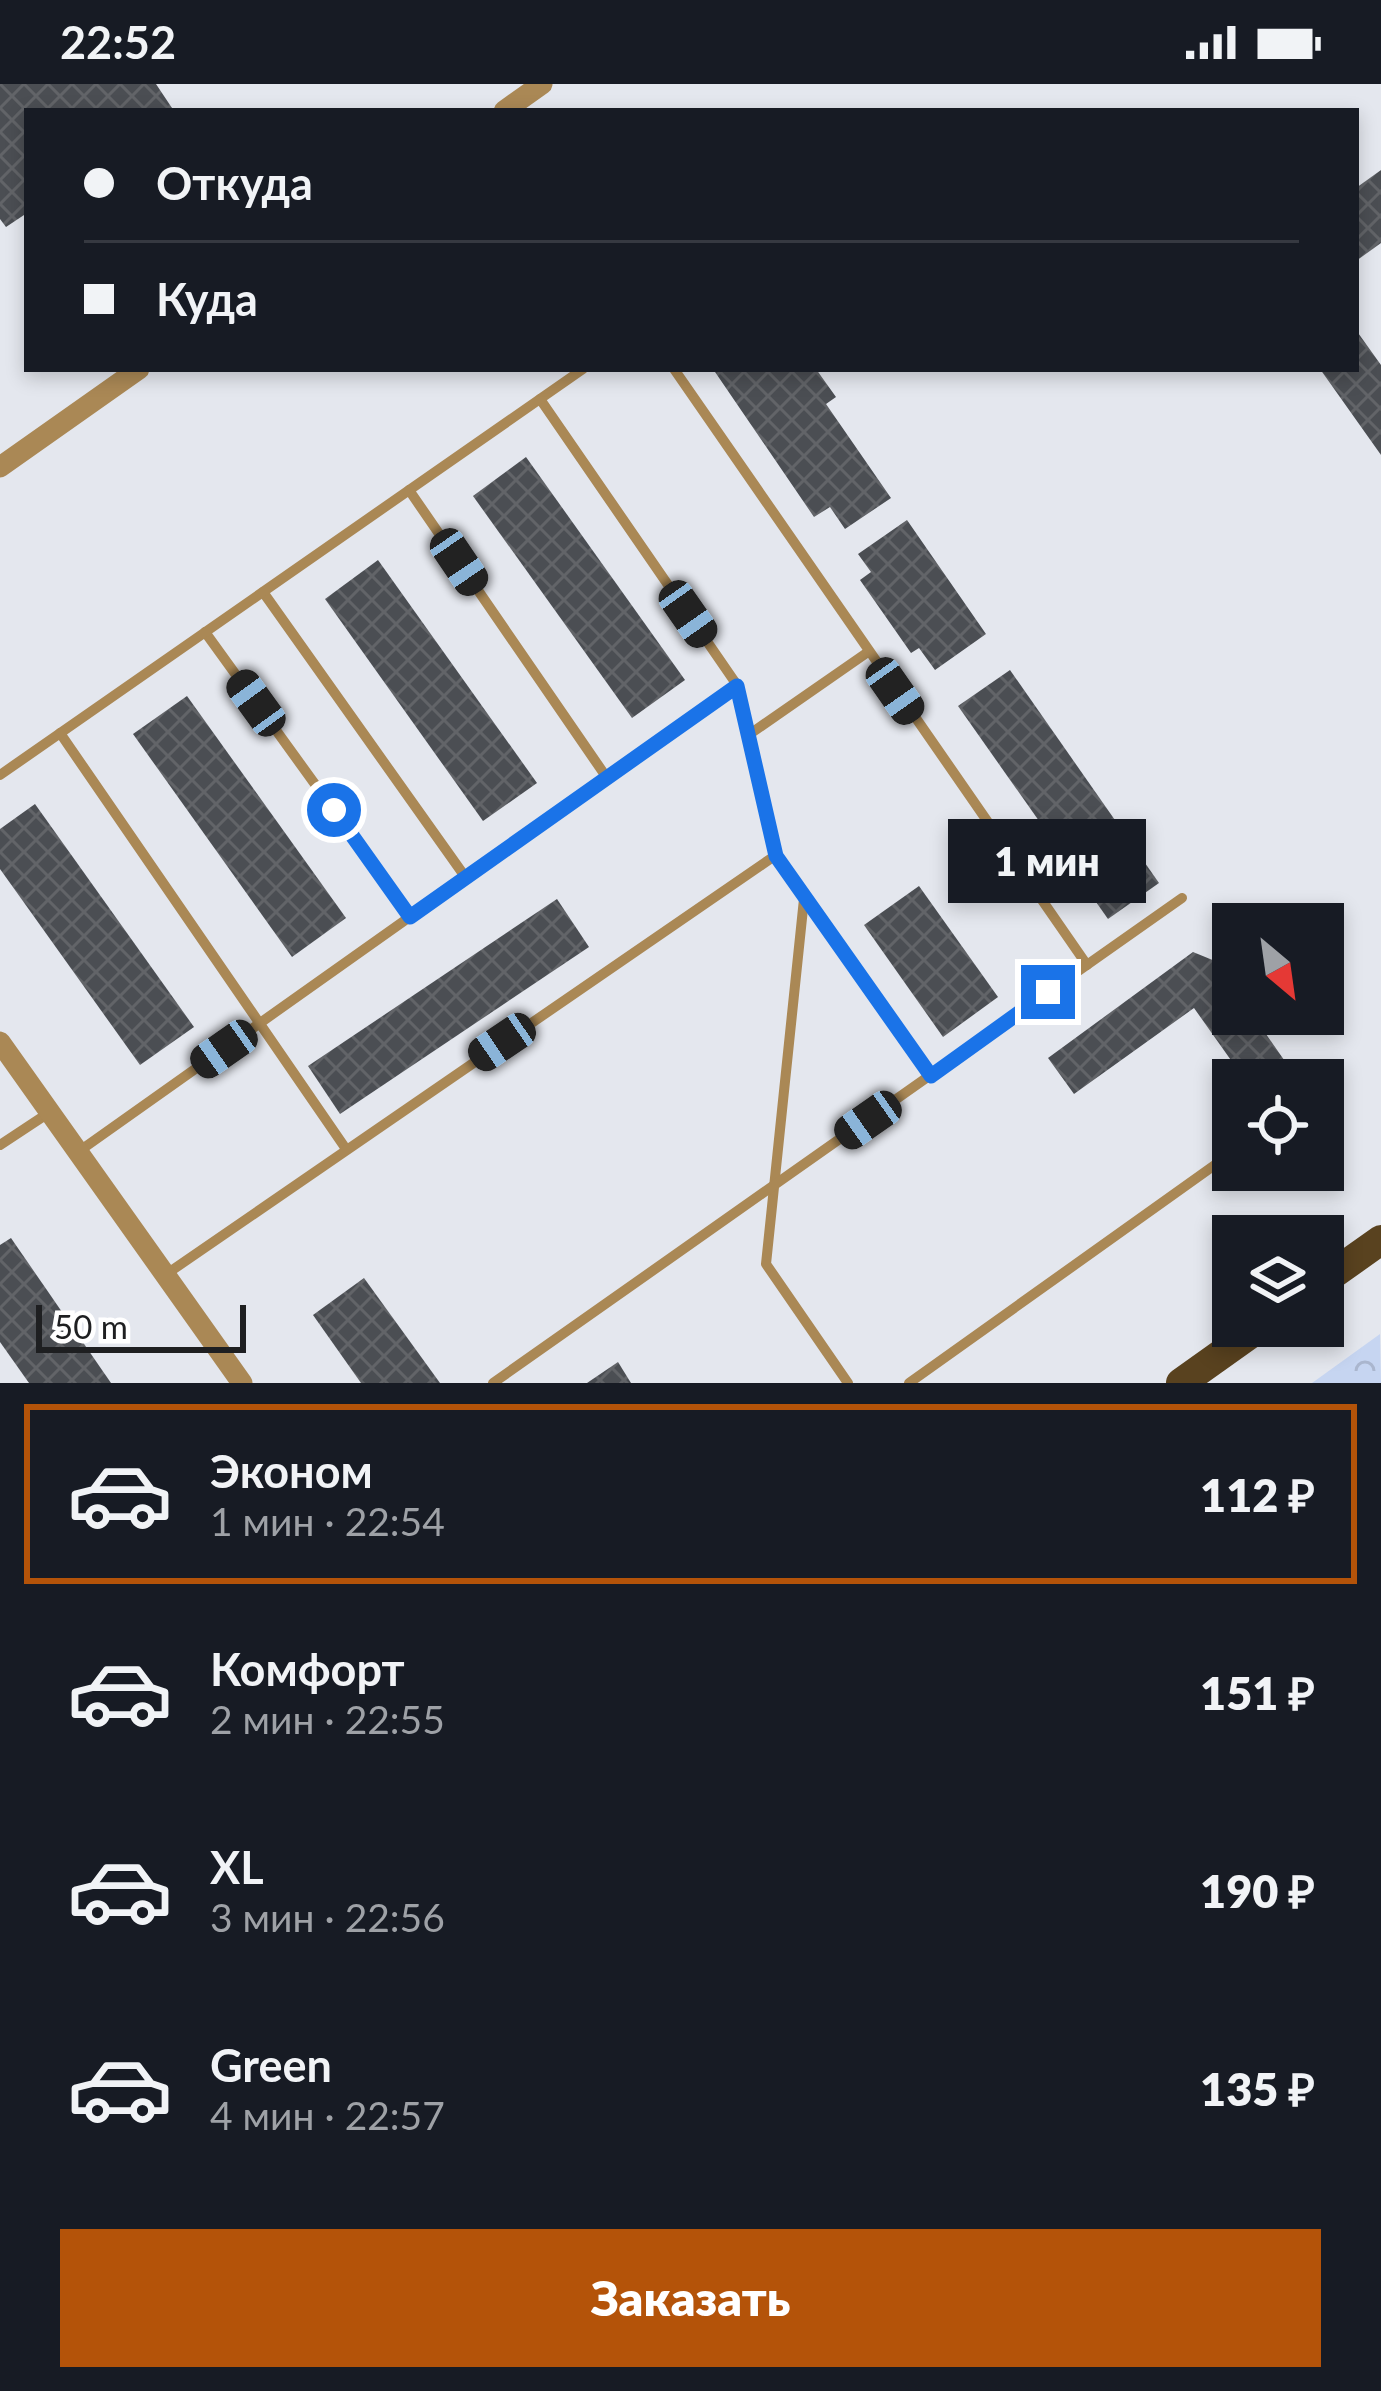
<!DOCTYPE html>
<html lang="ru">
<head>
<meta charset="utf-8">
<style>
	:root { --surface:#171b24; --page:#242831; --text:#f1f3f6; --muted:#9ea1a6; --line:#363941; --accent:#b45309 }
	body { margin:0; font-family:Lato,sans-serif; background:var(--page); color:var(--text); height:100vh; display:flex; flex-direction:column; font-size:45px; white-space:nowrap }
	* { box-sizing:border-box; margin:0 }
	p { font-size:39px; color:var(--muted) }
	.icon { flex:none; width:66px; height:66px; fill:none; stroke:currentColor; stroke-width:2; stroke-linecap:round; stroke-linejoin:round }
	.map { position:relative; height:1299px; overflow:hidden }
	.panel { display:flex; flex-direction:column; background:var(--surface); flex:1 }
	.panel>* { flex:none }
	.hud { position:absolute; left:24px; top:24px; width:1335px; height:264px; border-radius:0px; box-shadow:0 6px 18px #0003; display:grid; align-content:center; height:264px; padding:0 60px; background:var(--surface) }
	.needle { width:78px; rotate:151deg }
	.controls { position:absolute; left:1212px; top:819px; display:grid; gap:24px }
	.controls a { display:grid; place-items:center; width:132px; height:132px; border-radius:0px; background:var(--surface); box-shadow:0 6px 18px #0003; font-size:60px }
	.scale { position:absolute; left:36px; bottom:30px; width:210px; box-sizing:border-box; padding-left:12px; border:6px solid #1e1f21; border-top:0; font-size:33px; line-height:42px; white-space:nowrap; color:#1e1f21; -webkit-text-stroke:9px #fff; paint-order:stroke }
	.end { position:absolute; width:54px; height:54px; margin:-27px; border:15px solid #1a73e8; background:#fff; box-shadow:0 0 0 6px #fff }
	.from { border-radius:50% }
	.bubble { position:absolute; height:84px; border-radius:0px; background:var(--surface); box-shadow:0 6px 18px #0003; font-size:39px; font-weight:800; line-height:84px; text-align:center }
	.car { position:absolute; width:36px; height:72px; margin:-36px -18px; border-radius:15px; box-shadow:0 0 9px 3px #0007; background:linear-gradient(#222 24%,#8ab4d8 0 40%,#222 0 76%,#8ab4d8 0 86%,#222 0) }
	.hud b { display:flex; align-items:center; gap:42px; height:114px; font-size:45px }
	.hud b+b { border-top:3px solid var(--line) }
	.hud i { width:30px; height:30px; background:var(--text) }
	ul { padding:21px 0 0; list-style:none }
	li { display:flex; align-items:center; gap:36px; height:180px; margin:0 24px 18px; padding:0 36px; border:6px solid transparent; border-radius:0px }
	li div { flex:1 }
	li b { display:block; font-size:45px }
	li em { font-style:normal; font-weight:800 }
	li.on { border-color:var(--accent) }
	li>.icon { width:108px; height:108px; stroke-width:1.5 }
	.cta { display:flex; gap:24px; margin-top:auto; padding:24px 60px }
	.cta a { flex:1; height:138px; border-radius:0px; background:var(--accent); color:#fff; font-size:48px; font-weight:800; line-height:138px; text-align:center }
	.status { display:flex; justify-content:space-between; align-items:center; height:84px; padding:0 60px; background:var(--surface); direction:ltr }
	.status svg { height:33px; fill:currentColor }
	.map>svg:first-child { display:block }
	.park { fill:url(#park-crowns) }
	.building { fill:url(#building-cross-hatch) }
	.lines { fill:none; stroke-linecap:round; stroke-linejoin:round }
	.service { stroke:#a85; stroke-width:10 }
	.minor { stroke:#a85; stroke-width:21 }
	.primary { stroke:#59421f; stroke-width:30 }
	.route { stroke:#1a73e8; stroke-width:15 }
</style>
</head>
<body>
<div class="status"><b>22:52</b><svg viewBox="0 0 49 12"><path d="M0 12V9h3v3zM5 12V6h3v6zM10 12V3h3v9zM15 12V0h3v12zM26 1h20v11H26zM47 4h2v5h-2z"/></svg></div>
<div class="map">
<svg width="1381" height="1299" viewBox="0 0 1381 1299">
	<defs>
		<pattern id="park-crowns" width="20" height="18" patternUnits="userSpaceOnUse" patternTransform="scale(3)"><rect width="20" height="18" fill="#c6d5f1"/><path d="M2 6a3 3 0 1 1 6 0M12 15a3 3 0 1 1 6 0" fill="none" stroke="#aab6ce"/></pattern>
		<pattern id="building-cross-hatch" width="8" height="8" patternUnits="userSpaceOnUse" patternTransform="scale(3)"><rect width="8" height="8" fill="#4b4e53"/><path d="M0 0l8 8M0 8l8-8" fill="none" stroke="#626468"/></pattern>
	</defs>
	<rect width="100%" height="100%" fill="#e4e7ee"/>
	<polygon class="park" points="1380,1250 1381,1299 1312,1299"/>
	<g class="building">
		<polygon points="0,0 156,0 172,24 168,27 27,27 27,129 6,143 0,135"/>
		<polygon points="1381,86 1381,159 1356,177 1356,104"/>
		<polygon points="1356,246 1381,281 1381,371 1320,285 1356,285"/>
		<polygon points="713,285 816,285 836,313 826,320 891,414 845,445 830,423 814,433"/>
		<polygon points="526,373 685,596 632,634 473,412"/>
		<polygon points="907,436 986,550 935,586 919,564 911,569 860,496 871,488 858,470"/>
		<polygon points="378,476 537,699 483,737 325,515"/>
		<polygon points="1010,586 1159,799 1108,835 958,622"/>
		<polygon points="187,612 346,834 292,873 133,650"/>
		<polygon points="35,720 194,943 140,981 0,785 0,745"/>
		<polygon points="919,802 998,913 943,953 864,841"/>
		<polygon points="557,815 589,863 340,1030 308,982"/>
		<polygon points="1193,868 1215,877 1233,902 1233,930 1252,930 1298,996 1245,996 1194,924 1074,1010 1048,974"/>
		<polygon points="11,1154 111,1299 29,1299 0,1258 0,1161"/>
		<polygon points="364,1194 440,1299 361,1299 313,1231"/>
		<polygon points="618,1278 631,1299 587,1299"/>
	</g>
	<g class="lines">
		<g class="service">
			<polyline points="674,285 1087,881"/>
			<polyline points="540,315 737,601"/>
			<polyline points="409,406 607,694"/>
			<polyline points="263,508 466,794"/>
			<polyline points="205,548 411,833"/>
			<polyline points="60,649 346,1065"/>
			<polyline points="747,652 868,568"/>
			<polyline points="0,691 583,285"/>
			<polyline points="804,815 766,1180 848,1299"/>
			<polyline points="0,1061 50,1028"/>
			<polyline points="78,1068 737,601 776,771 931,991"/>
			<polyline points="165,1191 776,771"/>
			<polyline points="493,1299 1182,814"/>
			<polyline points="909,1299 1233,1068"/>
		</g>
		<g class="minor">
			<polyline points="504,27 542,0"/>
			<polyline points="0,383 139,285"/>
			<polyline points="0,958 242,1299"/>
		</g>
		<g class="primary">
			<polyline points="1323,1197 1381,1156"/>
			<polyline points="1181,1299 1261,1242"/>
		</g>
	</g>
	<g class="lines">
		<polyline class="route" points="334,726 410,833 737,602 776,772 931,992 1048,908"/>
	</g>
</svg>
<div class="controls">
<a><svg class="needle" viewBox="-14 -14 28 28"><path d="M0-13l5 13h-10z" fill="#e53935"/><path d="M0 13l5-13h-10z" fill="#9ea1a6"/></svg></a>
<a><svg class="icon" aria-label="locate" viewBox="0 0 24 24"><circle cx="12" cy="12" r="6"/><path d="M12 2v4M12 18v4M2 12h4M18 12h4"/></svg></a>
<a><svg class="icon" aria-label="layers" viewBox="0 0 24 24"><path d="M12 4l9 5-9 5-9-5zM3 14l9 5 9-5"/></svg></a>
</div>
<div class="scale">50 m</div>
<i class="end from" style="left:334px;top:726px"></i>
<i class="end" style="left:1048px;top:908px"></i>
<div class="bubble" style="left:948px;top:735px;width:198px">1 мин</div>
<i class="car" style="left:459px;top:478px;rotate:146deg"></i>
<i class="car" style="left:688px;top:530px;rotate:145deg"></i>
<i class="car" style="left:895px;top:607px;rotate:145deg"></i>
<i class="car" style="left:256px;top:619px;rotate:324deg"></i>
<i class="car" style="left:502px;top:958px;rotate:236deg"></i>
<i class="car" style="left:224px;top:965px;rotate:235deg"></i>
<i class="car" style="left:868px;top:1036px;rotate:235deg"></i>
<div class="hud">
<b><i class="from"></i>Откуда</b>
<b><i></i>Куда</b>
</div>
</div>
<section class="panel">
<ul>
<li class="on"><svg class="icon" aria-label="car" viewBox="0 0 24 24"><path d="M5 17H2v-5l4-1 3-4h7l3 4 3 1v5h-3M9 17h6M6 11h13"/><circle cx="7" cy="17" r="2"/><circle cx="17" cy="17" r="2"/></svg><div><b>Эконом</b><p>1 мин · 22:54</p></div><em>112 ₽</em></li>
<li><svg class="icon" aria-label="car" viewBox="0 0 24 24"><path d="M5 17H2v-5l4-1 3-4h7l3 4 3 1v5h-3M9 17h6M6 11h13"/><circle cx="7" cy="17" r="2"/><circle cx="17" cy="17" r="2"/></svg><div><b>Комфорт</b><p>2 мин · 22:55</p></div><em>151 ₽</em></li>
<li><svg class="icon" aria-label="car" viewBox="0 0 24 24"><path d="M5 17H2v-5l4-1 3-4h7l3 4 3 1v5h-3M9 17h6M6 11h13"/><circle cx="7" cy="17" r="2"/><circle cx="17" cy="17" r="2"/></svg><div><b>XL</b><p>3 мин · 22:56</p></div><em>190 ₽</em></li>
<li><svg class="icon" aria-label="car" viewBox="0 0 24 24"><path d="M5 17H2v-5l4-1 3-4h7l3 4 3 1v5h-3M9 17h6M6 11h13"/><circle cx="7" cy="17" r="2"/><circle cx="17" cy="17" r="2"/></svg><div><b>Green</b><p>4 мин · 22:57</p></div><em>135 ₽</em></li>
</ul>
<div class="cta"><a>Заказать</a></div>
</section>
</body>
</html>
